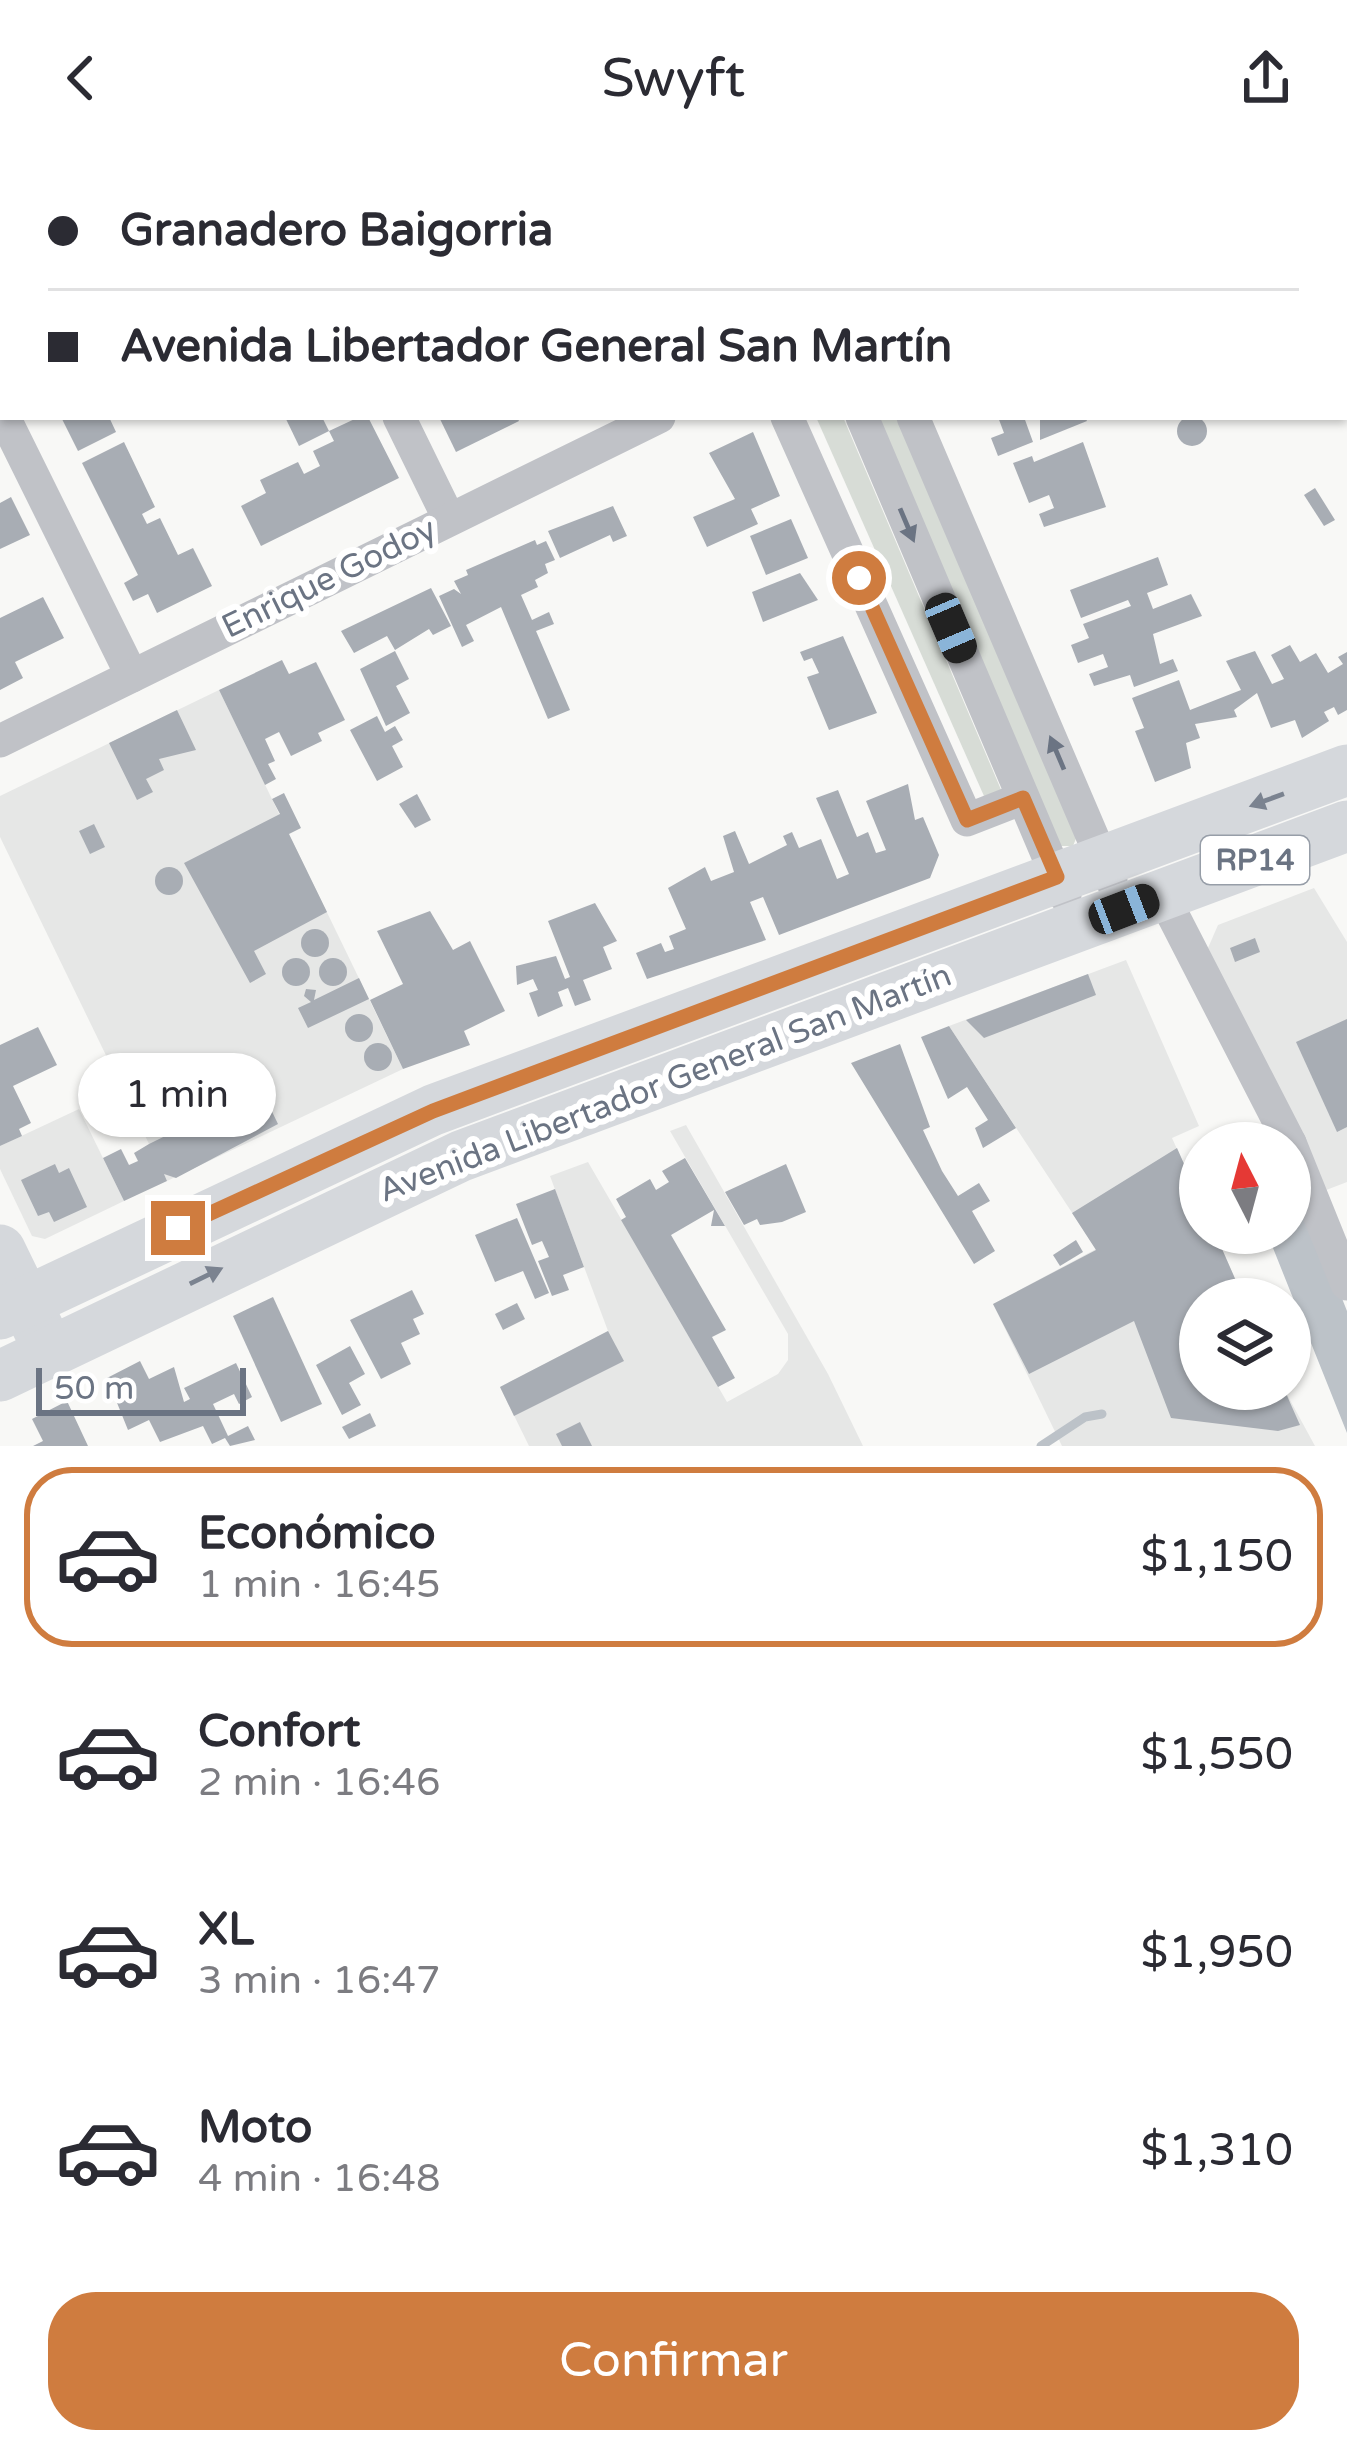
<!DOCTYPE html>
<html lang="es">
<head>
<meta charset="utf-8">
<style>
	:root { --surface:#fff; --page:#f7f7f7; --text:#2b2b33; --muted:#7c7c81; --line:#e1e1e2; --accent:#cf7c3f }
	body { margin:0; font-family:"Varela Round",sans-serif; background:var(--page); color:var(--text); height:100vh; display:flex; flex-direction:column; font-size:45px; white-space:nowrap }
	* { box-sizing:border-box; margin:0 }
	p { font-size:39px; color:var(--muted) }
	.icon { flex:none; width:66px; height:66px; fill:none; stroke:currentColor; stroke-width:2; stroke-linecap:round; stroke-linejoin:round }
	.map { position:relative; height:1290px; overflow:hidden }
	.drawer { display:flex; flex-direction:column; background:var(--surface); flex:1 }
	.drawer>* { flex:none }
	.banner { position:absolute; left:0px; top:0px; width:1347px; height:264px; box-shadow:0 3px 9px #0004; display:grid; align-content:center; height:264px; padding:0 48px; background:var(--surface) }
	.needle { width:78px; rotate:354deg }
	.controls { position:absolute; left:1179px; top:966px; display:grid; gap:24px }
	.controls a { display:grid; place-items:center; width:132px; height:132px; border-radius:50%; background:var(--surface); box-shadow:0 3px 9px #0004; font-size:60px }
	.scale { position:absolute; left:36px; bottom:30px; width:210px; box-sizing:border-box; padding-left:12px; border:6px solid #6b7483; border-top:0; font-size:33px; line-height:42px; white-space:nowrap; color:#6b7483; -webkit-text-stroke:9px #fff; paint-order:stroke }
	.end { position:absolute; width:54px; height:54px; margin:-27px; border:15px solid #cf7c3f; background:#fff; box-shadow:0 0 0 6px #fff }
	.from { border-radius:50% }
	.bubble { position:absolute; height:84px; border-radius:42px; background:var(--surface); box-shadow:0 3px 9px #0004; font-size:39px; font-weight:600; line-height:84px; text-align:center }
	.car { position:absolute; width:36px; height:72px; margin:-36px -18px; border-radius:15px; box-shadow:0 0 9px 3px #0007; background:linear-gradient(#222 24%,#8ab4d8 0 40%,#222 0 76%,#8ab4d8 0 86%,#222 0) }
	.banner b { display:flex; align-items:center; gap:42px; height:114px; font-size:45px }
	.banner b+b { border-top:3px solid var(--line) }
	.banner i { width:30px; height:30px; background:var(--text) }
	ul { padding:21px 0 0; list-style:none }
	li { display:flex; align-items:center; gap:36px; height:180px; margin:0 24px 18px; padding:0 24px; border:6px solid transparent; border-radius:48px }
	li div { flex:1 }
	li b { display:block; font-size:45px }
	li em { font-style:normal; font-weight:600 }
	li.current { border-color:var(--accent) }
	li>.icon { width:108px; height:108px; stroke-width:1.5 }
	.button { display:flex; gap:24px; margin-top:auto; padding:24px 48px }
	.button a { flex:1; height:138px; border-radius:48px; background:var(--accent); color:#fff; font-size:48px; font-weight:600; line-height:138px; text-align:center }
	header { display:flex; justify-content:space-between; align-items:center; height:156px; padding:0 48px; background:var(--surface); font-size:54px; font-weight:600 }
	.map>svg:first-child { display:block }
	.built { fill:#e6e7e6 }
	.green { fill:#d7dcd6 }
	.water { fill:#bcc2c8 }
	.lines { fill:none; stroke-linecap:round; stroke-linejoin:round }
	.stream { stroke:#bcc2c8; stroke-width:9 }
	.building { fill:#a8adb4 }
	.minor { stroke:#c0c2c7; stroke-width:33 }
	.primary { stroke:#d5d8dc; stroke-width:51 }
	.oneway { fill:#6b7483 }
	.oneway2 { fill:#7b8390 }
	.route { stroke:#cf7c3f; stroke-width:15 }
	.labels { text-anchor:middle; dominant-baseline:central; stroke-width:12; stroke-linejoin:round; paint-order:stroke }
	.shield { fill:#fff; stroke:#979ea8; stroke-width:3 }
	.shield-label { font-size:30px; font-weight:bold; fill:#6b7483 }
	.street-label { font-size:33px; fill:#6b7483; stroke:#fff }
</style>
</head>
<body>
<header><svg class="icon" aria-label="back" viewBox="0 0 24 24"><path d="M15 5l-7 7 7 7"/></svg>Swyft<svg class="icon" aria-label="share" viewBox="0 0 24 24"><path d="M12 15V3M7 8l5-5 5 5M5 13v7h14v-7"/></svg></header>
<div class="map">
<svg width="1347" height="1290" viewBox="0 0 1347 1290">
	<rect width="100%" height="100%" fill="#f8f8f6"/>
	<g class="built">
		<polygon points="219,534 403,913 167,1025 0,681 0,640"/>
		<polygon points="1314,732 1347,786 1347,1026 1321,1036 1208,792 1218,769"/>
		<polygon points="1126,804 1199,970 1172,982 1200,1044 1200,1077 1215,1077 1244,1143 1200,1143 1200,1233 1284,1233 1315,1290 1062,1290 993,1148 1096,1093 949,870"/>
		<polygon points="79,953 124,1045 45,1083 32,1080 0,1013 0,990"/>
		<polygon points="686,969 828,1218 863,1290 529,1290 500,1231 608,1175 550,1020 588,1006 727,1246 778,1218 788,1204 788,1178 670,975"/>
	</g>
	<g class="green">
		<polygon points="816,261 843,261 1002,636 984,640"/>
		<polygon points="874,261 897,261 1077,680 1073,690 1059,690"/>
	</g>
	<polygon class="water" points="1290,1011 1347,1155 1347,1277 1267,1077 1290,1077"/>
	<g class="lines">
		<polyline class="stream" points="1041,1290 1085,1261 1102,1258"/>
	</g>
	<g class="building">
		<circle cx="1192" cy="275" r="15"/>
		<polygon points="61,261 109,261 116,276 78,295"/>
		<polygon points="285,261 322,261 329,275 299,290"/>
		<polygon points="359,261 368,261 399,322 261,390 241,350 266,337 260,324 298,306 304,318 320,310 313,295 334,285 329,275"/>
		<polygon points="439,261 517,261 519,265 456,296"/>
		<polygon points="998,261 1024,261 1033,286 998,300 991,282 1004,277"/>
		<polygon points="1040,261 1085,261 1087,265 1040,284"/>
		<polygon points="753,276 780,340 751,353 758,368 707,391 693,361 735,343 709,297"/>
		<polygon points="124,286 155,351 142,358 147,368 160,362 178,399 193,392 212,430 157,457 148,438 133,445 124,427 138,419 82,307"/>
		<polygon points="1083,286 1106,351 1044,371 1039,358 1054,352 1049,339 1029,347 1013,307 1032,300 1034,306"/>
		<polygon points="1315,332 1335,364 1324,370 1304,339"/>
		<polygon points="11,341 30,379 0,393 0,347"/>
		<polygon points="613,350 627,380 613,386 610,379 560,402 548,375"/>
		<polygon points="791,363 808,402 766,419 750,380"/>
		<polygon points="535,384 537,389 546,385 555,404 545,408 548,417 535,424 538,431 521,439 532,464 549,456 554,468 536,475 570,554 548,563 501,451 466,469 474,485 462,491 439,440 454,433 461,438 454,425 468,419 466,414"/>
		<polygon points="1158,401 1168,429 1147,437 1153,453 1191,438 1202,460 1153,478 1160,508 1173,503 1178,515 1134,531 1130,519 1094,530 1089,518 1108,511 1103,498 1078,507 1071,489 1089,482 1083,468 1131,450 1128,444 1081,462 1070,434"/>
		<polygon points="800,417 818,444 763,466 752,436"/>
		<polygon points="431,432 451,470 433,479 429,473 395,494 387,480 354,497 341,475"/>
		<polygon points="43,441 64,482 15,506 23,522 0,534 0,462"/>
		<polygon points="843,480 877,557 829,574 807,521 819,517 812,502 804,505 800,496"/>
		<polygon points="1290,489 1300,506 1316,497 1328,517 1343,508 1338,501 1347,496 1347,554 1338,559 1334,551 1324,556 1329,565 1302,582 1295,564 1271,572 1257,537 1234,554 1237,561 1195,568 1200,582 1186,587 1191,612 1155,626 1135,575 1144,572 1132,542 1179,524 1190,554 1241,534 1226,505 1255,495 1272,528 1284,523 1271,499"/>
		<polygon points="395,495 409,523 396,530 410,557 386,570 360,513"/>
		<polygon points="282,504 289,518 316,506 345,564 318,577 322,585 291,600 279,576 265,583 275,605 268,608 276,623 265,629 219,534"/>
		<polygon points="177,554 196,594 159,603 164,614 146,623 153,636 137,644 109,587"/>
		<polygon points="377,560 385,576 395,570 403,584 392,590 403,611 377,625 350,574"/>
		<polygon points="908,628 915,664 923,661 939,699 930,722 779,779 763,741 750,746 766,784 647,823 636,797 661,787 665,796 674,793 669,780 686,773 668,732 705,711 711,725 734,716 723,680 735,675 749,708 787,689 783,680 792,676 799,692 821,683 837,723 849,718 816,642 838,634 857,681 868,676 876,697 886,694 866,645"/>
		<polygon points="284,637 301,672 289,678 327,756 254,795 266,818 250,827 184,707 280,658 272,643"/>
		<polygon points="417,638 431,664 415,672 399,648"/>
		<polygon points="94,668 105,691 90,698 79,675"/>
		<circle cx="169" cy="725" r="14"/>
		<polygon points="595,747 617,785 603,791 612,813 583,824 591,844 575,850 568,832 558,836 563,850 538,861 529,837 538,834 533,823 517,829 516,810 556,800 565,823 570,821 548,765"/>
		<polygon points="430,755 453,794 470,785 505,855 464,875 470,889 403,913 370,844 403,828 377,775"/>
		<circle cx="315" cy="787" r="14"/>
		<polygon points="1255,782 1260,796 1235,806 1230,792"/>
		<circle cx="296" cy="816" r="14"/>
		<circle cx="333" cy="816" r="14"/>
		<polygon points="1088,818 1096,839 984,882 966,864"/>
		<polygon points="359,822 369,843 308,872 298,852 311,846 304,840 306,833 316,834 314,844"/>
		<circle cx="359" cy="872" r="14"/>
		<polygon points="1347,863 1347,971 1337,976 1296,886"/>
		<polygon points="949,870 1016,972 983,992 975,972 988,964 967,931 948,943 921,881"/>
		<polygon points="38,871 57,909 13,930 31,967 19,973 22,980 0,990 0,889"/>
		<circle cx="378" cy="901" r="14"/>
		<polygon points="900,888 930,971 923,974 942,1015 958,1040 979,1027 990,1045 972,1055 995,1095 974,1108 851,907"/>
		<polygon points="242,918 252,938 261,933 278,968 176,1022 164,1018 167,1025 124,1045 103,1002 121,993 129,1009 138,1005 134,997 149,988 218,954 211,939"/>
		<polygon points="145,932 163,966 143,976 126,941"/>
		<polygon points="1177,992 1200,1044 1200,1077 1215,1077 1244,1143 1200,1143 1200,1233 1284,1233 1300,1269 1278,1275 1171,1262 1134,1165 1029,1218 993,1148 1096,1094 1072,1057"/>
		<polygon points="685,1002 725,1070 711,1070 714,1054 671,1079 726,1174 712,1181 735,1222 718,1231 621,1064 626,1061 616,1043 650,1023 656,1034 669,1026 662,1015"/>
		<polygon points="55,1008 59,1017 69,1012 87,1051 54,1066 49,1056 38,1060 21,1024"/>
		<polygon points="786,1008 806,1056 782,1066 760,1069 757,1063 744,1069 725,1036"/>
		<polygon points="555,1033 584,1111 563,1119 569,1134 552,1140 538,1105 549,1101 542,1085 532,1089 516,1048"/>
		<polygon points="517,1062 549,1137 535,1143 523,1115 495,1126 475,1079"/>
		<polygon points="1076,1084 1083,1096 1060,1110 1053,1099"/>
		<polygon points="412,1134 424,1158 413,1163 420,1178 401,1187 411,1208 381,1223 350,1164"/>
		<polygon points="273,1141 322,1248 281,1266 233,1160"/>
		<polygon points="517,1147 525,1163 503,1174 495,1158"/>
		<polygon points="608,1175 624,1205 514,1260 500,1231"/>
		<polygon points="350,1190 365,1218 349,1227 361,1249 342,1259 316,1209"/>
		<polygon points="140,1205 149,1223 174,1211 184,1246 190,1243 184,1232 236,1207 252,1241 239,1248 234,1238 213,1248 228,1280 248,1270 255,1284 230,1290 225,1282 212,1288 203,1270 160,1286 149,1264 128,1274 107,1222"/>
		<polygon points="67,1245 88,1290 33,1290 43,1285 32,1263"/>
		<polygon points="370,1257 376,1270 349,1283 342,1271"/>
		<polygon points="580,1266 592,1290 562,1290 556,1278"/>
	</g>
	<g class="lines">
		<g class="minor">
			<polyline points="274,0 275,3"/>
			<polyline points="670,0 672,3"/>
			<polyline points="750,0 752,3"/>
			<polyline points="801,0 802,3"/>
			<polyline points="1166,0 1167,3"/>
			<polyline points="1293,0 1294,3"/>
			<polyline points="37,3 43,0"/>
			<polyline points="0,21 3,19"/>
			<polyline points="1344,47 1347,46"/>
			<polyline points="1344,139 1347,144"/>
			<polyline points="4,261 132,520"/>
			<polyline points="399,261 449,363"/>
			<polyline points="787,261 967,664 1023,642"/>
			<polyline points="862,261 1065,740"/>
			<polyline points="913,261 1111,724"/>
			<polyline points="0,585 659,261"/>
			<polyline points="1162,738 1290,987"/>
			<polyline points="1290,987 1347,1128"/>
		</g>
		<g class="primary">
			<polyline points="0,1094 39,1174"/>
			<polyline points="0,1158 433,954 1347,614"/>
			<polyline points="0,1220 461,1000 1347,670"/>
		</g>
	</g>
	<defs><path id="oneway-solid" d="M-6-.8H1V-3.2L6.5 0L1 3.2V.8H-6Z" transform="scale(3)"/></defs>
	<g class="oneway">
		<use href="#oneway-solid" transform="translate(907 369) rotate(67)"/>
		<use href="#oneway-solid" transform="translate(1057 597) rotate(-113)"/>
	</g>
	<g class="oneway2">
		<use href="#oneway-solid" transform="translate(1267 644) rotate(160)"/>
		<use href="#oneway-solid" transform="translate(206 1120) rotate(-26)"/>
	</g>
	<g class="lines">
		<polyline class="route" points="178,1072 433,955 1057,721 1023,642 967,664 859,422"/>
	</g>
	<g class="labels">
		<rect class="shield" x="1201" y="680" width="108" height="48" rx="9"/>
		<g class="shield-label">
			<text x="1255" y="704">RP14</text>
		</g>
		<g class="street-label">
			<text transform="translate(329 422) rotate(-26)">Enrique Godoy</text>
			<text transform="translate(665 927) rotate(-21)">Avenida Libertador General San Martín</text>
		</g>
	</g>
</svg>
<div class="controls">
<a><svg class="needle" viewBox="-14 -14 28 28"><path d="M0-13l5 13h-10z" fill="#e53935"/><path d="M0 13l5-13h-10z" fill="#7c7c81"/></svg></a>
<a><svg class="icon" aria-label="layers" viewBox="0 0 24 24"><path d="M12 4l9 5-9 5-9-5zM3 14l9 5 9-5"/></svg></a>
</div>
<div class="scale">50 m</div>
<i class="end from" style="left:859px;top:422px"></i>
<i class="end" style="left:178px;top:1072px"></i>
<div class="bubble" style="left:78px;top:897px;width:198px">1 min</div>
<i class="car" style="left:951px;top:472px;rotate:157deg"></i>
<i class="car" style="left:1124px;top:753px;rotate:69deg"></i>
<div class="banner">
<b><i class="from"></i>Granadero Baigorria</b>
<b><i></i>Avenida Libertador General San Martín</b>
</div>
</div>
<section class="drawer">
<ul>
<li class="current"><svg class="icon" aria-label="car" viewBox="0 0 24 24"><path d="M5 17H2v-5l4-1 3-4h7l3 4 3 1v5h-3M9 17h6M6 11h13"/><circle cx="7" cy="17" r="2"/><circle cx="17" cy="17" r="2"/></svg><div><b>Económico</b><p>1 min · 16:45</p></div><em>$1,150</em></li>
<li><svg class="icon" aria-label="car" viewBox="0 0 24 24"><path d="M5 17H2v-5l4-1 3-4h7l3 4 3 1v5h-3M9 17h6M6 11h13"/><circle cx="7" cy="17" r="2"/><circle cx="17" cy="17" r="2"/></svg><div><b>Confort</b><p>2 min · 16:46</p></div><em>$1,550</em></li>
<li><svg class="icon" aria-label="car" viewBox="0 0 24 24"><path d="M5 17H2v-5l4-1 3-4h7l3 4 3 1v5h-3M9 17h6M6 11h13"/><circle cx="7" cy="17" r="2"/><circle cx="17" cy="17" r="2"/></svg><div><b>XL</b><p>3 min · 16:47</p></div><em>$1,950</em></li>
<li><svg class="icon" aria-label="car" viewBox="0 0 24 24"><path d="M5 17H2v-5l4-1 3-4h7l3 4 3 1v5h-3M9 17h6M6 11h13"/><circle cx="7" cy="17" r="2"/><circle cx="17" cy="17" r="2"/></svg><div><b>Moto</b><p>4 min · 16:48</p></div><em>$1,310</em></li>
</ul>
<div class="button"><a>Confirmar</a></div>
</section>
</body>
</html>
